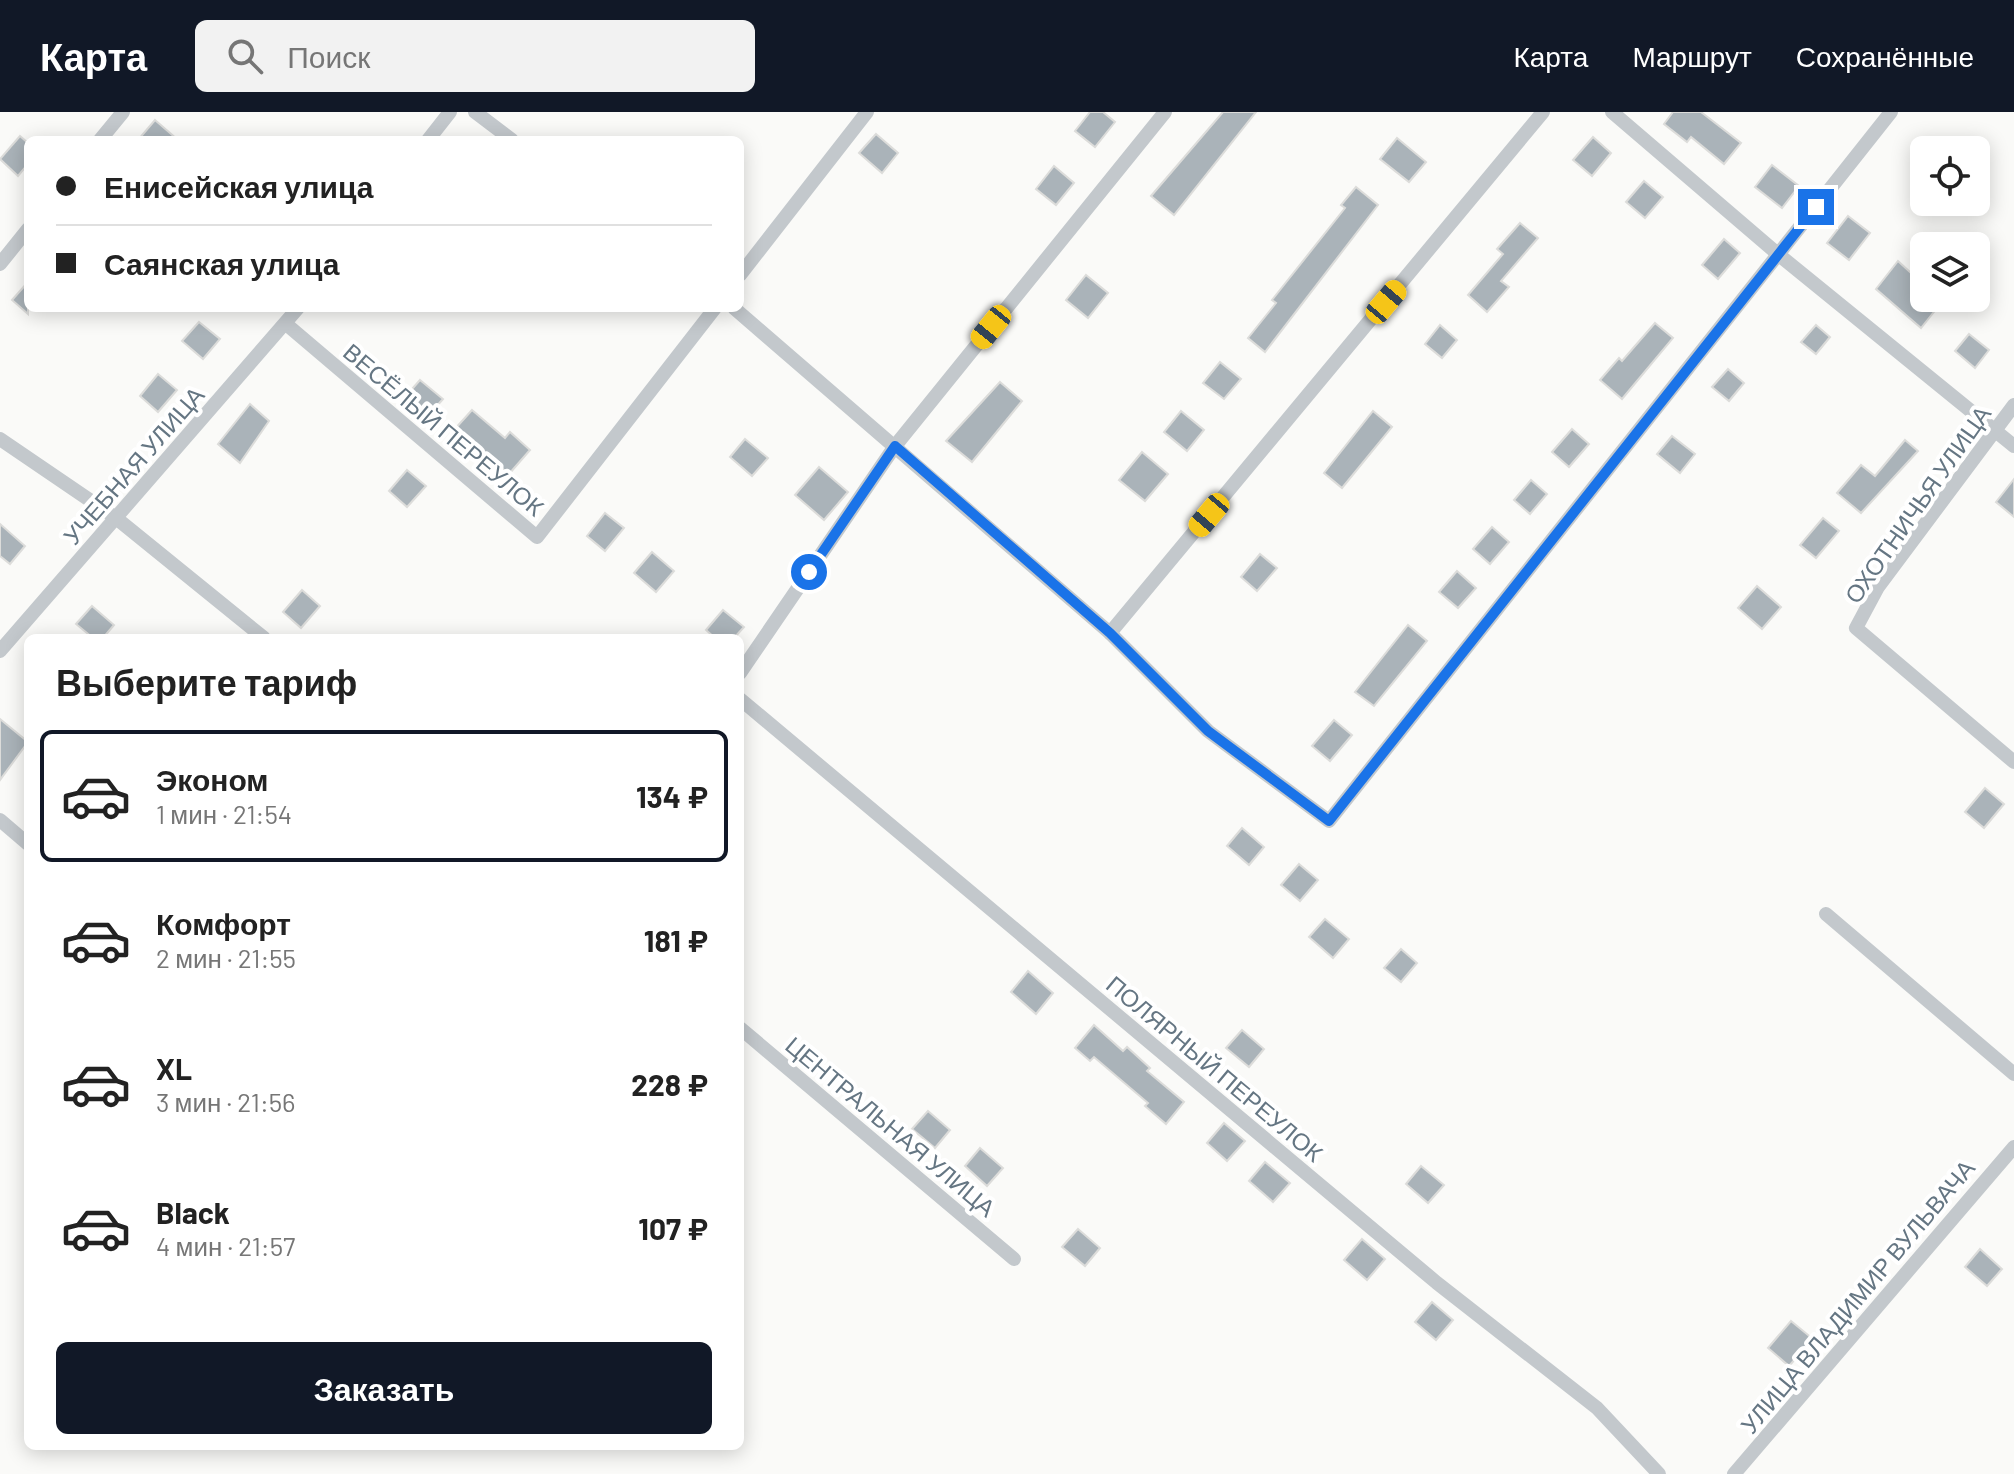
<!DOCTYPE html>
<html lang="ru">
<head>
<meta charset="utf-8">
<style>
	:root { --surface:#fff; --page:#f2f2f2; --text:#222; --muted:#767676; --line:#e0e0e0; --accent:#111827 }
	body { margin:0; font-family:Barlow,sans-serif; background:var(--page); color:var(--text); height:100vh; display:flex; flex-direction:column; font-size:30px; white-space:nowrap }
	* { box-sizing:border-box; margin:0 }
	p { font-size:26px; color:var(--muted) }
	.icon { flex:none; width:44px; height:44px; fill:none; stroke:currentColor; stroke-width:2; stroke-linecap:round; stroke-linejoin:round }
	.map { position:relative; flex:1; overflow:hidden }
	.panel { position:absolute; left:24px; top:522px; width:720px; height:816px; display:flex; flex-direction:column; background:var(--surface); border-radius:12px; box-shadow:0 4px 20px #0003 }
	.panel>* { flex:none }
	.banner { position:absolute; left:24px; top:24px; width:720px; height:176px; border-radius:12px; box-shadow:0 4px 20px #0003; display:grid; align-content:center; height:176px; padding:0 32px; background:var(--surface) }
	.fabs { position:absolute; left:1910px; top:24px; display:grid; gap:16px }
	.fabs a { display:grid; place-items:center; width:80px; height:80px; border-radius:12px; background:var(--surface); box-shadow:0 4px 20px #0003; font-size:40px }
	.end { position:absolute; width:36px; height:36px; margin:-18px; border:10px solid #1a73e8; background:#fff; box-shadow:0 0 0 4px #fff }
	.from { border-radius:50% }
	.car { position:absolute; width:24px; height:48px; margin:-24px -12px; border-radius:10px; box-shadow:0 0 6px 2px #0007; background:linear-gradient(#f5c518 24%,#345 0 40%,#f5c518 0 76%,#345 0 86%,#f5c518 0) }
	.banner b { display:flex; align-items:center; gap:28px; height:76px; font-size:30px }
	.banner b+b { border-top:2px solid var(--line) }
	.banner i { width:20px; height:20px; background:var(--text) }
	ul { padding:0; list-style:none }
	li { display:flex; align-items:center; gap:24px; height:132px; margin:0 16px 12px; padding:0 16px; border:4px solid transparent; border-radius:12px }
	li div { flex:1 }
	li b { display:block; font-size:30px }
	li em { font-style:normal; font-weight:700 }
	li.on { border-color:var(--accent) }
	li>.icon { width:72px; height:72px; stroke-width:1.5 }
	h2 { padding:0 32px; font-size:36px; line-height:96px }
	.primary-button { display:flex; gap:16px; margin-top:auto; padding:16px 32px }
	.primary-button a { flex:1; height:92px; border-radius:12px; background:var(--accent); color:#fff; font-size:32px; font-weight:700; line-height:92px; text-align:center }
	header { display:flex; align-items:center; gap:48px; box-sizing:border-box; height:112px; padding:0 40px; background:var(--accent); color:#fff }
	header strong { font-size:38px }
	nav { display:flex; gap:44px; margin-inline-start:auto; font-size:28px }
	.search { width:560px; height:72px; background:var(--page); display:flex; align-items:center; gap:20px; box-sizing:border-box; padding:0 28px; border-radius:12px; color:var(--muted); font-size:30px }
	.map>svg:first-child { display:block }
	.building { fill:#aab3b9; stroke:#dcdcda; stroke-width:2 }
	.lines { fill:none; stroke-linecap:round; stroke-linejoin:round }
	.street { stroke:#c3c8cc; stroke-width:14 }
	.route { stroke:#1a73e8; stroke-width:10 }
	.labels { text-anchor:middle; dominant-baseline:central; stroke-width:8; stroke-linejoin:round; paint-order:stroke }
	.street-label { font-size:24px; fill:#657683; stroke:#fff }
</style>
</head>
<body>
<header>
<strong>Карта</strong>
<div class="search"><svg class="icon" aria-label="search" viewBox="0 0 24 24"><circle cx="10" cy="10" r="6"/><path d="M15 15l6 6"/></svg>Поиск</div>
<nav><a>Карта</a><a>Маршрут</a><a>Сохранённые</a></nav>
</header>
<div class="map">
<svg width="2014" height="1362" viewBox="0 0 2014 1362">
	<rect width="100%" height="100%" fill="#fafaf8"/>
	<g class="building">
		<polygon points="1090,0 1103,0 1115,10 1095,35 1075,19"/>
		<polygon points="1223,0 1256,0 1174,103 1151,84"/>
		<polygon points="1673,0 1701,0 1741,31 1724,52 1691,25 1687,30 1664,12"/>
		<polygon points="155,8 178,28 138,28"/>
		<polygon points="876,22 898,41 882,61 859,41"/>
		<polygon points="20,24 28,31 28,52 18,64 0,47"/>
		<polygon points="1593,25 1611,41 1592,64 1573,48"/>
		<polygon points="1397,26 1426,50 1409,70 1380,47"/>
		<polygon points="1772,53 1799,74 1782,96 1755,75"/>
		<polygon points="1054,54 1074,71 1056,93 1036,77"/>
		<polygon points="1644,69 1663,85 1645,106 1626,90"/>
		<polygon points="1356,75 1378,93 1265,240 1248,226 1276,191 1272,188 1345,96 1341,93"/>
		<polygon points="1848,104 1870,121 1849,148 1827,131"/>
		<polygon points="1520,111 1538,126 1501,169 1509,175 1487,200 1468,183 1503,142 1497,137"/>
		<polygon points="1724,127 1740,141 1718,167 1702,153"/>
		<polygon points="1898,149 1924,173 1924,186 1945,186 1921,216 1876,177"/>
		<polygon points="1086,163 1108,181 1088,206 1066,188"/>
		<polygon points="28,170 28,202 12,188"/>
		<polygon points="199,210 220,227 203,247 182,229"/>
		<polygon points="1655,211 1673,226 1622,287 1600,268 1619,246 1622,249"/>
		<polygon points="1440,213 1457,228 1442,246 1425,232"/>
		<polygon points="1816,213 1830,225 1816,242 1801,230"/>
		<polygon points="1969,222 1989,238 1975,256 1955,239"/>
		<polygon points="1220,250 1241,267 1224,287 1203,271"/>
		<polygon points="1728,257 1744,271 1729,289 1712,275"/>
		<polygon points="158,262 177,278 158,300 140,284"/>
		<polygon points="420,268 443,287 427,305 405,285"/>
		<polygon points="1000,270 1022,289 972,350 946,329"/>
		<polygon points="250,292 269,309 240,351 218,332"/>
		<polygon points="472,298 505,326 510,320 530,338 509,362 454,318"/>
		<polygon points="1181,299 1204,318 1187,339 1164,320"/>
		<polygon points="1373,299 1392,315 1342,376 1324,361"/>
		<polygon points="1572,317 1589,332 1569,355 1552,340"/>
		<polygon points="1672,324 1695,342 1680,361 1657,342"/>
		<polygon points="745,327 768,346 752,364 730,345"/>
		<polygon points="1905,328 1918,339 1861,401 1837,381 1861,353 1875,364"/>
		<polygon points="1142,340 1168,362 1145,389 1119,368"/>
		<polygon points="819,355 848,380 824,408 795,383"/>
		<polygon points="407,358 426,374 407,395 389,379"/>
		<polygon points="2014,367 2014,405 1996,390"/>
		<polygon points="1531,368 1547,382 1530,402 1514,388"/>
		<polygon points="605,401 624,416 605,439 587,424"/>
		<polygon points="1823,406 1839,419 1816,446 1800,433"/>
		<polygon points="0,412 25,434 10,452 0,444"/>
		<polygon points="1492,415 1509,430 1490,452 1473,437"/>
		<polygon points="652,440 674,459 656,480 634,461"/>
		<polygon points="1260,442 1277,456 1257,479 1241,465"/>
		<polygon points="1457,459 1476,476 1458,496 1439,480"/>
		<polygon points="1757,474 1781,495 1762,517 1738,496"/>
		<polygon points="302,478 320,494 301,516 283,500"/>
		<polygon points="92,494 114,513 103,526 93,526 76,512"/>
		<polygon points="723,498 744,515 734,526 715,526 706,518"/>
		<polygon points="1408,513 1427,529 1374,594 1355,580"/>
		<polygon points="0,607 28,630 0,668"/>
		<polygon points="1334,608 1352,623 1330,649 1312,634"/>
		<polygon points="1985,676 2004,692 1984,716 1965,700"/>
		<polygon points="1242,716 1264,735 1249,753 1227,734"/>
		<polygon points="1299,752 1318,768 1300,789 1281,773"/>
		<polygon points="1325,807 1349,827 1333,846 1309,825"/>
		<polygon points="1401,837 1417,851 1401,870 1384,856"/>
		<polygon points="1028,859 1053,881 1036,902 1011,880"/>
		<polygon points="1094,913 1123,939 1127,935 1150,956 1147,959 1184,990 1166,1012 1145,994 1148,991 1094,945 1090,949 1075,936"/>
		<polygon points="1242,918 1264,937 1249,955 1226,936"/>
		<polygon points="928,999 950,1018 935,1036 912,1017"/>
		<polygon points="1224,1011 1245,1029 1227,1049 1207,1031"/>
		<polygon points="980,1036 1003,1056 987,1074 965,1054"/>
		<polygon points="1265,1050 1290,1071 1273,1090 1249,1069"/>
		<polygon points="1421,1054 1444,1073 1428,1091 1406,1072"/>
		<polygon points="1078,1117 1100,1136 1085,1154 1062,1135"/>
		<polygon points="1362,1127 1385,1147 1367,1168 1344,1148"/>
		<polygon points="1980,1137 2002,1157 1987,1174 1965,1155"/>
		<polygon points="1432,1190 1453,1208 1436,1228 1415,1210"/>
		<polygon points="1791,1209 1813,1227 1789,1254 1768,1236"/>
	</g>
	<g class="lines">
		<g class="street">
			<polyline points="475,0 512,28"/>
			<polyline points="1612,0 1779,143 2014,334"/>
			<polyline points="100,28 123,0"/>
			<polyline points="428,28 450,0"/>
			<polyline points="0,152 28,117"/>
			<polyline points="740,163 867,0"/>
			<polyline points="734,196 1110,521 1208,619 1329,709 1891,0"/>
			<polyline points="286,212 537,425 715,196"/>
			<polyline points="2014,293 1878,475 1856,516 2014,650"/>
			<polyline points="0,327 116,406 264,526"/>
			<polyline points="1110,521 1543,0"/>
			<polyline points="0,539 298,196"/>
			<polyline points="740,561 895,334 1165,0"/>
			<polyline points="740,587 1437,1171 1597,1296 1659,1362"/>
			<polyline points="0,708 28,732"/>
			<polyline points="1826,802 2014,962"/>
			<polyline points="740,916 1014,1147"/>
			<polyline points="1734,1362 2014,1035"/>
		</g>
	</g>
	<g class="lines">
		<polyline class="route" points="809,460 895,334 1110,521 1208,619 1329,709 1816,95"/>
	</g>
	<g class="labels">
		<g class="street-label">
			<text transform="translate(444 317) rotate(40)">ВЕСЁЛЫЙ ПЕРЕУЛОК</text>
			<text transform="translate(133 353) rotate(-49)">УЧЕБНАЯ УЛИЦА</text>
			<text transform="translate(1917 392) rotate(-55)">ОХОТНИЧЬЯ УЛИЦА</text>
			<text transform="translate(1215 956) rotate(40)">ПОЛЯРНЫЙ ПЕРЕУЛОК</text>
			<text transform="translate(891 1014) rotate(40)">ЦЕНТРАЛЬНАЯ УЛИЦА</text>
			<text transform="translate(1857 1184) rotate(-50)">УЛИЦА ВЛАДИМИР ВУЛЬВАЧА</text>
		</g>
	</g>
</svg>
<div class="fabs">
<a><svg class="icon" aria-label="locate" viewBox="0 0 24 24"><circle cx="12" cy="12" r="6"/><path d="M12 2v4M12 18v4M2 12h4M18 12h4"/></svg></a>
<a><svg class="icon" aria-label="layers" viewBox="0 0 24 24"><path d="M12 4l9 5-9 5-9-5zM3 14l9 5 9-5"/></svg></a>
</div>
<i class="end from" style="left:809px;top:460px"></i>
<i class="end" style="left:1816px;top:95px"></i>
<i class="car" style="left:1386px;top:190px;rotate:40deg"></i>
<i class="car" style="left:991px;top:215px;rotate:219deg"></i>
<i class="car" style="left:1209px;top:403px;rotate:220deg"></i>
<div class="banner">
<b><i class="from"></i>Енисейская улица</b>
<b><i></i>Саянская улица</b>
</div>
<section class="panel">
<h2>Выберите тариф</h2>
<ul>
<li class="on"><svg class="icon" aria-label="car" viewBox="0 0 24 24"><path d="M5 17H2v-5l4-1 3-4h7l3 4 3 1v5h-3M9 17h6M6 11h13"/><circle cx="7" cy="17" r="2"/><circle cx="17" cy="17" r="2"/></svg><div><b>Эконом</b><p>1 мин · 21:54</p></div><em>134 ₽</em></li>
<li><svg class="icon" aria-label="car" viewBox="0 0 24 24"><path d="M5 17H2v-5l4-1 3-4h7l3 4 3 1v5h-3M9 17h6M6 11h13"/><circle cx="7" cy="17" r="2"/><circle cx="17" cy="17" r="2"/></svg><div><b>Комфорт</b><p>2 мин · 21:55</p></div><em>181 ₽</em></li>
<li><svg class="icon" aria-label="car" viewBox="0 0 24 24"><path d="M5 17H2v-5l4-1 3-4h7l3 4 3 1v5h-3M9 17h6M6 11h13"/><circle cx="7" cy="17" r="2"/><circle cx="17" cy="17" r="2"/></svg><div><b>XL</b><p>3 мин · 21:56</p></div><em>228 ₽</em></li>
<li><svg class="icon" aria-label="car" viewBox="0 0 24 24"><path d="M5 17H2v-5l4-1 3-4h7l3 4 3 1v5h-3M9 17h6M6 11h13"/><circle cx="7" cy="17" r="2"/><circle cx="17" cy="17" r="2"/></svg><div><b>Black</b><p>4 мин · 21:57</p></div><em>107 ₽</em></li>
</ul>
<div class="primary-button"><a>Заказать</a></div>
</section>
</div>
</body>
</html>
